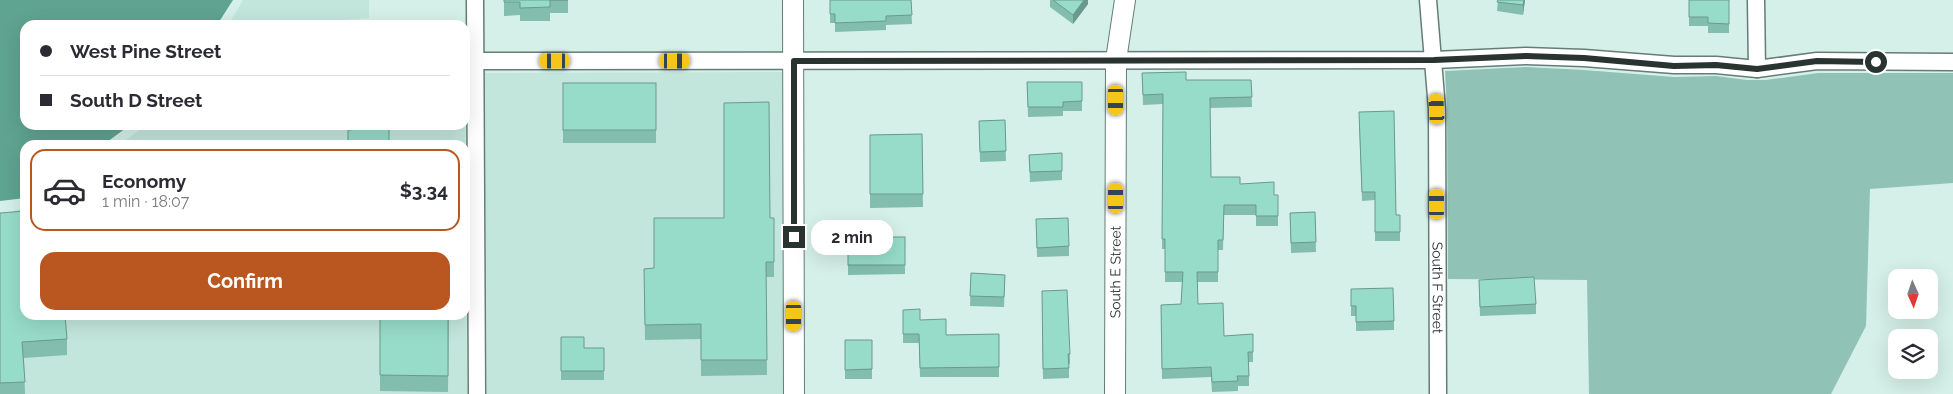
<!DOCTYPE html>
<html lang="en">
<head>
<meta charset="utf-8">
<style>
	:root { --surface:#fff; --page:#f7f7f7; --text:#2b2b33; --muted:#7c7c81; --line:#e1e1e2; --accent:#ba5620 }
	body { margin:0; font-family:Raleway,sans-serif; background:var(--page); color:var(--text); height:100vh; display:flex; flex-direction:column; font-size:19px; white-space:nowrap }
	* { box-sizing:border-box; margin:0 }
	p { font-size:16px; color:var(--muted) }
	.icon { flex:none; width:28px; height:28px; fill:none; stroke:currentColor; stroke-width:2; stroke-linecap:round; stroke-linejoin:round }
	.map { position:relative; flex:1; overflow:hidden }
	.side { position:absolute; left:20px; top:140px; width:450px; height:180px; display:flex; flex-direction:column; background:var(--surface); border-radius:15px; box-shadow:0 5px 20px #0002 }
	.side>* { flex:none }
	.banner { position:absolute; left:20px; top:20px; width:450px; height:110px; border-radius:15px; box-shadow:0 5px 20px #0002; display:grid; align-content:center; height:110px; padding:0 20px; background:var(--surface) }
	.needle { width:32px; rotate:177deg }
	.fabs { position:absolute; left:1888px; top:269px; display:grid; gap:10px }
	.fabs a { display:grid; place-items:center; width:50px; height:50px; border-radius:10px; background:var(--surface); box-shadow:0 5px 20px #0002; font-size:25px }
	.end { position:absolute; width:22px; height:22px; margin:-11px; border:6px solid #293330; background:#fff; box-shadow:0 0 0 2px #fff }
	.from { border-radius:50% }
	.bubble { position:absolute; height:35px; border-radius:15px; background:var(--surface); box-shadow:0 5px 20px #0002; font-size:16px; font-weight:700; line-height:35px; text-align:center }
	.car { position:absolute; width:15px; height:30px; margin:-15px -8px; border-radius:6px; box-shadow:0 0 4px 1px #0007; background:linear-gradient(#f5c518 24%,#345 0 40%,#f5c518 0 76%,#345 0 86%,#f5c518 0) }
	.banner b { display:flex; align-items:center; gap:18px; height:48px; font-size:19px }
	.banner b+b { border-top:1px solid var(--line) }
	.banner i { width:12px; height:12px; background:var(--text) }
	ul { padding:9px 0 0; list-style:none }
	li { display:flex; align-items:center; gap:15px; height:82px; margin:0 10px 8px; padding:0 10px; border:2px solid var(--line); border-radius:15px }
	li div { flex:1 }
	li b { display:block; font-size:19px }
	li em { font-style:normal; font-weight:700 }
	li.selected { border-color:var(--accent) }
	li>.icon { width:45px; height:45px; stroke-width:1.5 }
	.button { display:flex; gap:10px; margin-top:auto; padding:10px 20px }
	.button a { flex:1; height:58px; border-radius:15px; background:var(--accent); color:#fff; font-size:20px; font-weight:700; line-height:58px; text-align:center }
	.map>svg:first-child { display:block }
	.built { fill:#c3e6dc }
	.green { fill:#90c3b5 }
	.water { fill:#5fa391 }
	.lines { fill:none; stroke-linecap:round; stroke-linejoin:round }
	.minor-casing { stroke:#657d76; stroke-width:19 }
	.tertiary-casing { stroke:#657d76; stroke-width:22 }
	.minor { stroke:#fff; stroke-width:16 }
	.tertiary { stroke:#fff; stroke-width:20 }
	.wall { fill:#82bdad }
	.shaded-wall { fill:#6a9a8d }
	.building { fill:#97dcc9; stroke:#6a9a8d }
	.route { stroke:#293330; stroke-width:6 }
	.labels { text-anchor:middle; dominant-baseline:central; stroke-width:5; stroke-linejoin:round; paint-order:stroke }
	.street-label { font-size:14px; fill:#293330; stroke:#d5f0e8 }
</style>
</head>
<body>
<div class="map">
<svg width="1953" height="394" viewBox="0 0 1953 394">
	<rect width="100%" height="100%" fill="#d5f0e8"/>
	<g class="built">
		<polygon points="243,0 369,0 369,18 283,25 228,25"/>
		<polygon points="465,72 467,394 0,394 10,215 15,210 25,208 25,315 465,315 465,145 119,145 146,125 465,125"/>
		<polygon points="784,72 784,394 487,394 485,73"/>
	</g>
	<polygon class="green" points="1526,67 1584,70 1674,77 1716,76 1747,80 1766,80 1818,73 1953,73 1953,183 1870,189 1866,326 1831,394 1589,394 1587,280 1448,279 1447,109 1445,71"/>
	<polygon class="water" points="0,0 233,0 217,25 25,25 25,125 130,125 103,145 25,145 25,198 0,201"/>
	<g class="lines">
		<defs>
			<g id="minor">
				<polyline points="475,0 477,394"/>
				<path id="s1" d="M1428,0L1437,109L1438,394"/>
				<polyline points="1756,0 1757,69"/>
				<polyline points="475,61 1434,60 1526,56 1584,58 1674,65 1716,65 1757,69 1817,61 1953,62"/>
			</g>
			<g id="tertiary">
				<polyline points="793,0 794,394"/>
				<path id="s2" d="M1115,394L1116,60L1125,0"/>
			</g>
		</defs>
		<use href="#minor" class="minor-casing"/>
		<use href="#tertiary" class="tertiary-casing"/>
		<use href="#minor" class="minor"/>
		<use href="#tertiary" class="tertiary"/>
	</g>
	<g class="wall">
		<polygon points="504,0 568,0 568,13 550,13 550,21 520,21 520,15 504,16"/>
		<polygon points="830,0 911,0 912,24 886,25 886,30 835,32 835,23 830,23"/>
		<polygon points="1050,0 1088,0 1088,4 1073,24 1050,7"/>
		<polygon points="1498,0 1525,0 1523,15 1497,11"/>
		<polygon points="1689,0 1729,0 1729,33 1708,33 1708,26 1689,26"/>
		<polygon points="1142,73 1186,80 1251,80 1252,107 1210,108 1211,177 1240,184 1274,195 1278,195 1278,226 1256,226 1256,215 1224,215 1223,250 1218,250 1218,282 1197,282 1198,304 1224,336 1253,334 1253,362 1249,362 1249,386 1238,386 1238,391 1212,392 1211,377 1162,379 1161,305 1181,304 1182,282 1165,282 1165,249 1162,249 1163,104 1143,105"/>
		<polygon points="1027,82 1082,82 1082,111 1063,111 1063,116 1028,117"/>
		<rect x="563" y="83" width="93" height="60"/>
		<polygon points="1005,120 1006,161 980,162 979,121"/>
		<polygon points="1359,121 1396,215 1400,215 1400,241 1375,241 1375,200 1362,201"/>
		<polygon points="922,134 923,207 870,208 870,135"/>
		<polygon points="1029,155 1062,171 1062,180 1030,182"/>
		<polygon points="1315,212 1316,252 1291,253 1290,213"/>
		<polygon points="0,213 67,339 67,355 24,358 25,394 0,394"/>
		<polygon points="770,218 774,218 774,277 766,277 767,375 701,376 701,339 645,340 644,269 654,268"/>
		<polygon points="1036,219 1069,246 1069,256 1037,257"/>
		<polygon points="848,237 905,237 905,274 848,275"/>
		<polygon points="971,273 1005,275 1004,307 970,306"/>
		<polygon points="1479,280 1536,304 1536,314 1480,316"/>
		<polygon points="1351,289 1394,321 1394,330 1356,331 1356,316 1351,316"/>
		<polygon points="1042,291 1070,354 1070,364 1069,364 1069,378 1043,379"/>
		<polygon points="903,310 946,335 999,334 999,377 920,377 919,343 903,343"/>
		<polygon points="380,315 449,315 448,392 380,391"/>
		<polygon points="561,337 584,348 604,348 604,380 561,380"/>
		<rect x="845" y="340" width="27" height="39"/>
	</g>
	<g class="shaded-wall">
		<polygon points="1084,0 1088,0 1088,4 1073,24 1073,15"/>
		<polygon points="1524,0 1525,0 1523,15 1523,5"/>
	</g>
	<g class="building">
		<polygon points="504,0 568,0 550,0 550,7 520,8 520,2 504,2"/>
		<polygon points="830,0 911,0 912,15 886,16 886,21 835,23 835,14 830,14"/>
		<polygon points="1053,0 1084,0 1073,15"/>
		<polygon points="1498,0 1524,0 1523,5 1497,2"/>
		<polygon points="1689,0 1729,0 1729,24 1708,23 1708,17 1689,17"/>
		<polygon points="1186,72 1186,80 1251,80 1252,97 1210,98 1211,177 1240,177 1240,184 1274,182 1274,195 1278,195 1278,216 1256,216 1256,205 1224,205 1223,240 1218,240 1218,272 1197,272 1198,304 1223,303 1224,336 1253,334 1253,352 1248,352 1249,376 1237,376 1238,381 1212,382 1211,367 1162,369 1161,305 1181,304 1183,272 1165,272 1165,239 1162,239 1163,94 1143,95 1142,73"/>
		<polygon points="1027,82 1082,82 1082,101 1063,102 1063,107 1028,107"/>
		<rect x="563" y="83" width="93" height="47"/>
		<polygon points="769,102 770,218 774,218 774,262 766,262 767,360 701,360 701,324 645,325 644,269 654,268 654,218 724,218 724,103"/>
		<polygon points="1394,111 1396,215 1400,215 1400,232 1375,232 1375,192 1362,192 1359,112"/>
		<polygon points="1005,120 1006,151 980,152 979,121"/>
		<polygon points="357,125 389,125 389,145 348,145 348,130 357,129"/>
		<polygon points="922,134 923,194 870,194 870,135"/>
		<polygon points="1062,153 1062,171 1030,172 1029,155"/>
		<polygon points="25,211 25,315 65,315 67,339 22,342 25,382 0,383 0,213"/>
		<polygon points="1315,212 1316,242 1291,243 1290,213"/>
		<polygon points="1068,218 1069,246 1037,248 1036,219"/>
		<rect x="848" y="237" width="57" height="28"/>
		<polygon points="971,273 1005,275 1004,297 970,296"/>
		<polygon points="1534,277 1536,304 1480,307 1479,280"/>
		<polygon points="1393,288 1394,321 1356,322 1356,306 1351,306 1351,289"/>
		<polygon points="1067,290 1070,354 1068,354 1069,368 1043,369 1042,291"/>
		<polygon points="920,309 920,320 946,319 946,335 999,334 999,367 920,368 919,334 903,334 903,310"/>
		<polygon points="380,315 448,315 448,376 380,375"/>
		<polygon points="561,337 584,337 584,348 604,348 604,371 561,371"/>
		<polygon points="845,340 872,340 872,369 845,370"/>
	</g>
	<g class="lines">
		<polyline class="route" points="794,237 794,61 1434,60 1526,56 1584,58 1674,66 1716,65 1757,69 1817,61 1876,62"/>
	</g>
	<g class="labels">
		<g class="street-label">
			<text stroke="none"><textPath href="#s2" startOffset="122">South E Street</textPath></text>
			<text stroke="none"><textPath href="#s1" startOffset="288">South F Street</textPath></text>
		</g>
	</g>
</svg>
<div class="fabs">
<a><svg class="needle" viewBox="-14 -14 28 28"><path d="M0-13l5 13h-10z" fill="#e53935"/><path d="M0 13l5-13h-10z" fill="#7c7c81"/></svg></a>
<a><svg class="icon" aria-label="layers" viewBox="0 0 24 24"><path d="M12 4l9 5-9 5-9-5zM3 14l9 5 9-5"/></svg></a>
</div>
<i class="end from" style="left:1876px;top:62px"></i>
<i class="end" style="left:794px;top:237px"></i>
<div class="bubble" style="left:811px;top:220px;width:82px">2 min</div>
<i class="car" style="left:555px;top:61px;rotate:270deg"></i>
<i class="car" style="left:675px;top:61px;rotate:90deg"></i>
<i class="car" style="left:1116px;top:100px;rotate:180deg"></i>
<i class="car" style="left:1437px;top:109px;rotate:357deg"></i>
<i class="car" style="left:1116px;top:198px;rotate:0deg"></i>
<i class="car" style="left:1437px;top:204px;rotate:0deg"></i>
<i class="car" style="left:794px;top:316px;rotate:180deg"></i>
<div class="banner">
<b><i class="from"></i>West Pine Street</b>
<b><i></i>South D Street</b>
</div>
<section class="side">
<ul>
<li class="selected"><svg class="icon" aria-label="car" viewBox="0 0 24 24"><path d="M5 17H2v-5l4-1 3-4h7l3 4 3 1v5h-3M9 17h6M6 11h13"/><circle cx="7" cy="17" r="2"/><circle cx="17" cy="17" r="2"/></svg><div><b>Economy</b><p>1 min · 18:07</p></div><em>$3.34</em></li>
</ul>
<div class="button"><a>Confirm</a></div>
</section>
</div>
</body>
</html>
